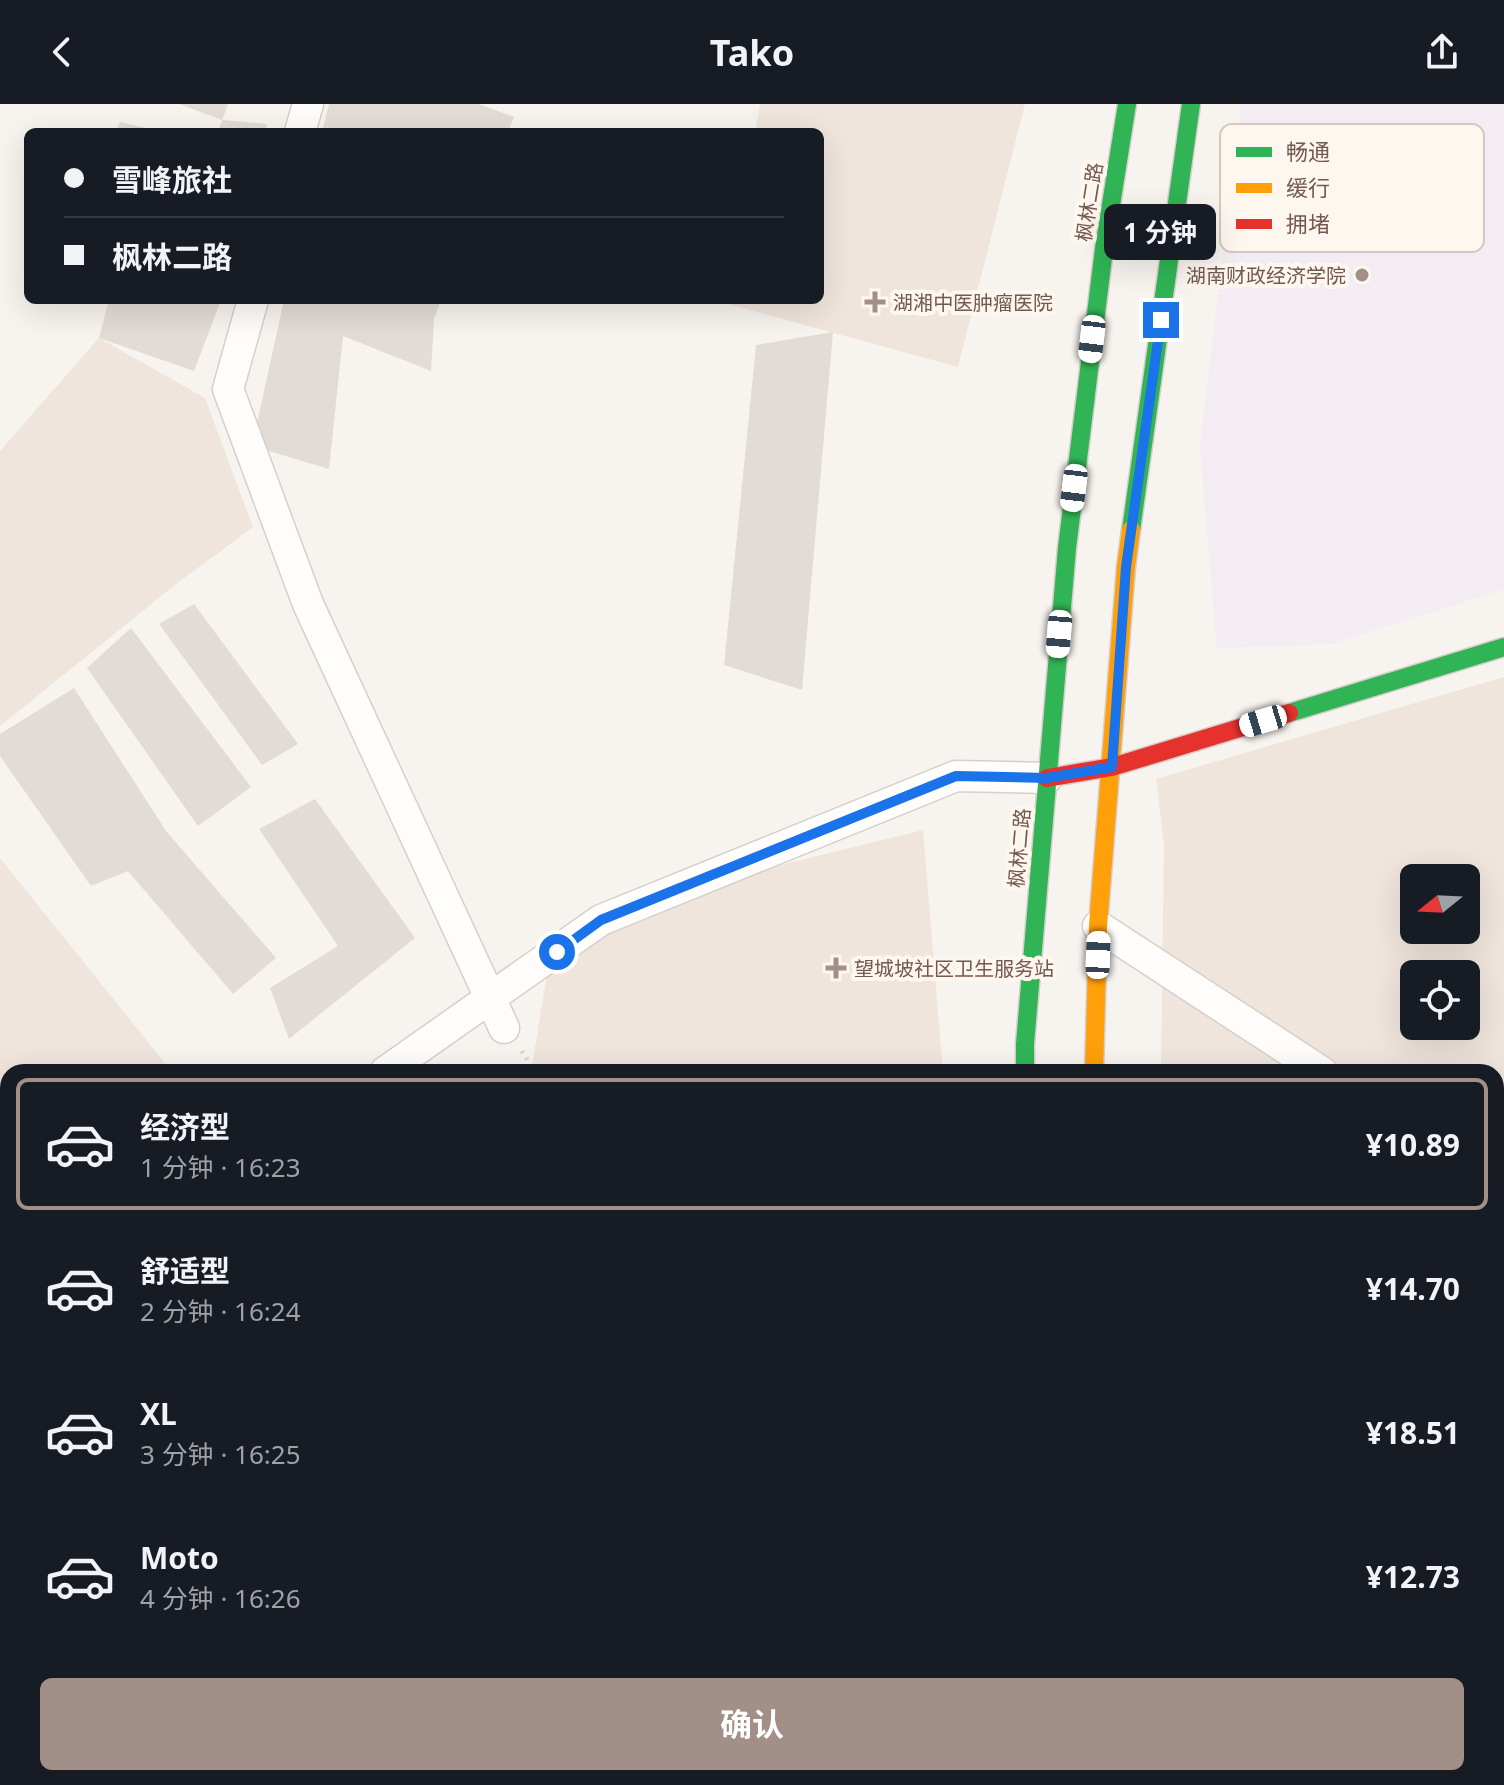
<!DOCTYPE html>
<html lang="zh">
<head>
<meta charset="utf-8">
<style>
	:root { --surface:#171b24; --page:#20242c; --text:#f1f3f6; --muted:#9ea1a6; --line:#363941; --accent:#a28f87 }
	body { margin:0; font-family:"Noto Sans","Noto Sans SC",sans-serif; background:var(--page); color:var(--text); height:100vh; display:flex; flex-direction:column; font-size:30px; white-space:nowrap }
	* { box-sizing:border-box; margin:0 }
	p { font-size:26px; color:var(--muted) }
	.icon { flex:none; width:44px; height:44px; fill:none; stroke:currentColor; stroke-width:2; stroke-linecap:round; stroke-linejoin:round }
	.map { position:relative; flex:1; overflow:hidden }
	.sheet { position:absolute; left:0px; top:960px; width:1504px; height:722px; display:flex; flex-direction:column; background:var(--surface); border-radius:24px 24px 0 0; box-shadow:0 8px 32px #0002 }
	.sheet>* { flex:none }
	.top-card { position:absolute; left:24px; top:24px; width:800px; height:176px; border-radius:12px; box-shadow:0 8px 32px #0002; display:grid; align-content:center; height:176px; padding:0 40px; background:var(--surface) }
	.needle { width:52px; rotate:252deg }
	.tools { position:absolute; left:1400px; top:760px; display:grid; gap:16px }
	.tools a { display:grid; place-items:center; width:80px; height:80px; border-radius:12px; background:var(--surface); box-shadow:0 8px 32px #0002; font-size:40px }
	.end { position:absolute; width:36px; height:36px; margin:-18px; border:10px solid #1a73e8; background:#fff; box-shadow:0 0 0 4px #fff }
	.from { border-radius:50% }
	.bubble { position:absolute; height:56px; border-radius:12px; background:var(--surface); box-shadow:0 8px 32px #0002; font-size:26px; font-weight:700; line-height:56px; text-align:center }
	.car { position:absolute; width:24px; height:48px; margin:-24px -12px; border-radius:10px; box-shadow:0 0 6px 2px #0007; background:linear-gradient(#fff 24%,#345 0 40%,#fff 0 76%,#345 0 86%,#fff 0) }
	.top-card b { display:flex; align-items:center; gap:28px; height:76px; font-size:30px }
	.top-card b+b { border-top:2px solid var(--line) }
	.top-card i { width:20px; height:20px; background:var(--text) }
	ul { padding:14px 0 0; list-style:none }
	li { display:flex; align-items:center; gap:24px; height:132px; margin:0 16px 12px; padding:0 24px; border:4px solid transparent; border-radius:12px }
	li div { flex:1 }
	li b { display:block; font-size:30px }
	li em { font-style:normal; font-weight:700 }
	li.current { border-color:var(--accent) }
	li>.icon { width:72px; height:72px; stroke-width:1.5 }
	.primary-button { display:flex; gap:16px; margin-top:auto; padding:16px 40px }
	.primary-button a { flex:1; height:92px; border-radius:12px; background:var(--accent); color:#fff; font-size:32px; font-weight:700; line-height:92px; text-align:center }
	header { display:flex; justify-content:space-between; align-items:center; height:104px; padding:0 40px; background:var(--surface); font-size:36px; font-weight:700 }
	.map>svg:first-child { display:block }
	.residential { fill:#efe5dc; fill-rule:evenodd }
	.education { fill:#f3ecf3 }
	.building { fill:#e3dbd6 }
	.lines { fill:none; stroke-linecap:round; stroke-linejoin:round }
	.street-casing { stroke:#d6d0cc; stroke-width:33 }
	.fast-casing { stroke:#d7ceca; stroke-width:21 }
	.slow-casing { stroke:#d7ceca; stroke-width:21 }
	.jam-casing { stroke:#d7ceca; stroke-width:21 }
	.path { stroke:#d9d2cf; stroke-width:5; stroke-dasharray:2 6; stroke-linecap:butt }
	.street { stroke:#fefdfc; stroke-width:30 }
	.fast { stroke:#30b455; stroke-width:18 }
	.slow { stroke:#ff9f0a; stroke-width:18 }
	.jam { stroke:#e5322d; stroke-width:18 }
	.route { stroke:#1a73e8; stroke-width:10 }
	.poi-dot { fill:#a28f87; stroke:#fef7f0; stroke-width:3 }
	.labels { text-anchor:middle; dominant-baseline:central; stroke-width:8; stroke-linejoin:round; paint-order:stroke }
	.street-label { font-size:20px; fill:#74594f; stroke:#fef7f0 }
	.poi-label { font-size:20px; fill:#74594f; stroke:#fef7f0; text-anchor:start }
	.key { fill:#fef7f0; stroke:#d5c8c0; stroke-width:2 }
	.key-label { font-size:22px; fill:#74594f }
</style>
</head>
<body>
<header><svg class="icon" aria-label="back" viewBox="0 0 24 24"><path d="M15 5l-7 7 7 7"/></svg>Tako<svg class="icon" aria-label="share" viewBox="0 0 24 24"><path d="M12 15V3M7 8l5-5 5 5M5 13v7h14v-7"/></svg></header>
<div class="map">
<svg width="1504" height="1681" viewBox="0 0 1504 1681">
	<rect width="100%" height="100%" fill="#f7f3ee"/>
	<g class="residential">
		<polygon points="760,0 1025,0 958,263 728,200 729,196 820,196 820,28 755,28"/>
		<polygon points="99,234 205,294 253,423 180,477 0,622 0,347"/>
		<path d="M1504,573V1438L1496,1437V968H1161L1164,740L1156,675ZM1414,774H1466V826H1414ZM1414,870H1466V922H1414Z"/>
		<polygon points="923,726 943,968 531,968 553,834 699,781"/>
		<polygon points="0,754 172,968 8,968 8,1179 0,1186"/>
		<polygon points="490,1674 705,1674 703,1681 492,1681"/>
		<polygon points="838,1674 1003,1674 1004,1681 846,1681"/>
	</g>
	<g class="education">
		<polygon points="1241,0 1504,0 1504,485 1332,540 1217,544 1200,341"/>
		<polygon points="8,1291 8,1674 461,1674 464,1681 0,1681 0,1297"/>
	</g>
	<g class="building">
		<polygon points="179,0 228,0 222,16 267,20 265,28 218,28 222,16"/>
		<polygon points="329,0 479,0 514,13 508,28 322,28"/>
		<polygon points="120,18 160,27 160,28 116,28"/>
		<polygon points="109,196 221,196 194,267 99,234"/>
		<polygon points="284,196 441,196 434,215 431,267 343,232 329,365 252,342"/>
		<polygon points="833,228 802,586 724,561 756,241"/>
		<polygon points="194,500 298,640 262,661 159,520"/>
		<polygon points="131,524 251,683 198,722 87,564"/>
		<polygon points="74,584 166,727 276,854 233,890 128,767 91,782 0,652 0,630"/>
		<polygon points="315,695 415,834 289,935 270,884 338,842 259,725"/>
		<polygon points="785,1674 831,1674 837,1681 779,1681"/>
	</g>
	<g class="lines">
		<defs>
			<g id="street">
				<polyline points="300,28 308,0"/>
				<polyline points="253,196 228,285 308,500 504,924"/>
				<polyline points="1098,822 1322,968"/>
				<polyline points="385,968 601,816 956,672 1047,674"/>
				<polyline points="1496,1082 1504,1087"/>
				<polyline points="0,1255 8,1249"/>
			</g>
			<g id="fast">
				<polyline points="1131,426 1191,0"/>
				<polyline points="1289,609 1504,543"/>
				<polyline points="1025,968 1025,940 1067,444 1104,145 1127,0"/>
				<polyline points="1144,1674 1145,1681"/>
			</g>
			<g id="slow">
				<polyline points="1094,968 1098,822 1126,463 1131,426"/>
				<polyline points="1072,1674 1073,1681"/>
			</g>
			<polyline id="jam" points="1047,674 1112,663 1289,609"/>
		</defs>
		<use href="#street" class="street-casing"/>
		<use href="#fast" class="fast-casing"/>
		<use href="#slow" class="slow-casing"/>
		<use href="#jam" class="jam-casing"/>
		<polyline class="path" points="522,947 535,968"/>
		<use href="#street" class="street"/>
		<use href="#fast" class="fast"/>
		<use href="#slow" class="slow"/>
		<use href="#jam" class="jam"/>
	</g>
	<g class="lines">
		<polyline class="route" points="557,848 601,816 956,672 1047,674 1112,663 1126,463 1161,216"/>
	</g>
	<g class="poi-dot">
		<circle cx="1362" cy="171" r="8"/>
		<path d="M871 186h8v8h8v8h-8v8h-8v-8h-8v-8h8z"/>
		<path d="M832 852h8v8h8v8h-8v8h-8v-8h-8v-8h8z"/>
	</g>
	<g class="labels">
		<g class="street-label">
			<text transform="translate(1089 98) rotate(-81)">枫林二路</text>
			<text transform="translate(1019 744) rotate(-85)">枫林二路</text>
		</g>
		<g class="poi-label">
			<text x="1346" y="171" text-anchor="end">湖南财政经济学院</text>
			<text x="893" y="198">湖湘中医肿瘤医院</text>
			<text x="854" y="864">望城坡社区卫生服务站</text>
		</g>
	</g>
	<rect x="1220" y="20" width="264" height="128" rx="12" class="key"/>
	<rect x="1236" y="43" width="36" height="10" fill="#30b455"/>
	<rect x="1236" y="79" width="36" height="10" fill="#ff9f0a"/>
	<rect x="1236" y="115" width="36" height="10" fill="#e5322d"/>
	<g class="key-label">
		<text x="1286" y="56">畅通</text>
		<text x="1286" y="92">缓行</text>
		<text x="1286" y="128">拥堵</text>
	</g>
</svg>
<div class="tools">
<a><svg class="needle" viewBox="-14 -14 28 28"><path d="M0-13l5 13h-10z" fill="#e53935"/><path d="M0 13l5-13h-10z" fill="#9ea1a6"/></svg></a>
<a><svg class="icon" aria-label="locate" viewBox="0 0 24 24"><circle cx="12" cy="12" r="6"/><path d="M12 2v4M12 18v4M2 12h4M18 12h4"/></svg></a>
</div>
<i class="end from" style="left:557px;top:848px"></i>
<i class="end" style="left:1161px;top:216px"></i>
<div class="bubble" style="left:1104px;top:100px;width:112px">1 分钟</div>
<i class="car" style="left:1092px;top:235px;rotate:187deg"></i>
<i class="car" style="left:1074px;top:384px;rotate:187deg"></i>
<i class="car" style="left:1059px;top:530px;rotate:185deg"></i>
<i class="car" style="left:1263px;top:617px;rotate:253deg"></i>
<i class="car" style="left:1098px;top:851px;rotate:2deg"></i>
<div class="top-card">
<b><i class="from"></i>雪峰旅社</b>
<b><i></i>枫林二路</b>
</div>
<section class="sheet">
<ul>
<li class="current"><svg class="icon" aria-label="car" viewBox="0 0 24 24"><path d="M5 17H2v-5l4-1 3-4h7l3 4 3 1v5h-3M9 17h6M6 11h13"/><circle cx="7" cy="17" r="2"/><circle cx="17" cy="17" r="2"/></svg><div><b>经济型</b><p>1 分钟 · 16:23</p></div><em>¥10.89</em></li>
<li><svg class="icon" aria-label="car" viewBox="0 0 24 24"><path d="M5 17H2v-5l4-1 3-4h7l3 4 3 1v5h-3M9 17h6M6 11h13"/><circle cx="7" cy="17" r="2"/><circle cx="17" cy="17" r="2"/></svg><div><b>舒适型</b><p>2 分钟 · 16:24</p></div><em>¥14.70</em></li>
<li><svg class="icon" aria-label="car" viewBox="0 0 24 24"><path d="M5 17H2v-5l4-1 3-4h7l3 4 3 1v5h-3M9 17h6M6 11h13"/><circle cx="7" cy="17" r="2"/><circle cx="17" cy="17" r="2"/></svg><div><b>XL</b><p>3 分钟 · 16:25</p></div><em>¥18.51</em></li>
<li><svg class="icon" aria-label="car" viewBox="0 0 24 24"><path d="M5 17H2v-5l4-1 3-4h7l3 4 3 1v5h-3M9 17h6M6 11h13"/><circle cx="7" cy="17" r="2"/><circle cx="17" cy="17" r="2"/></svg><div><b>Moto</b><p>4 分钟 · 16:26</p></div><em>¥12.73</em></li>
</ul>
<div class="primary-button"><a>确认</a></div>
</section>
</div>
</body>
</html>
